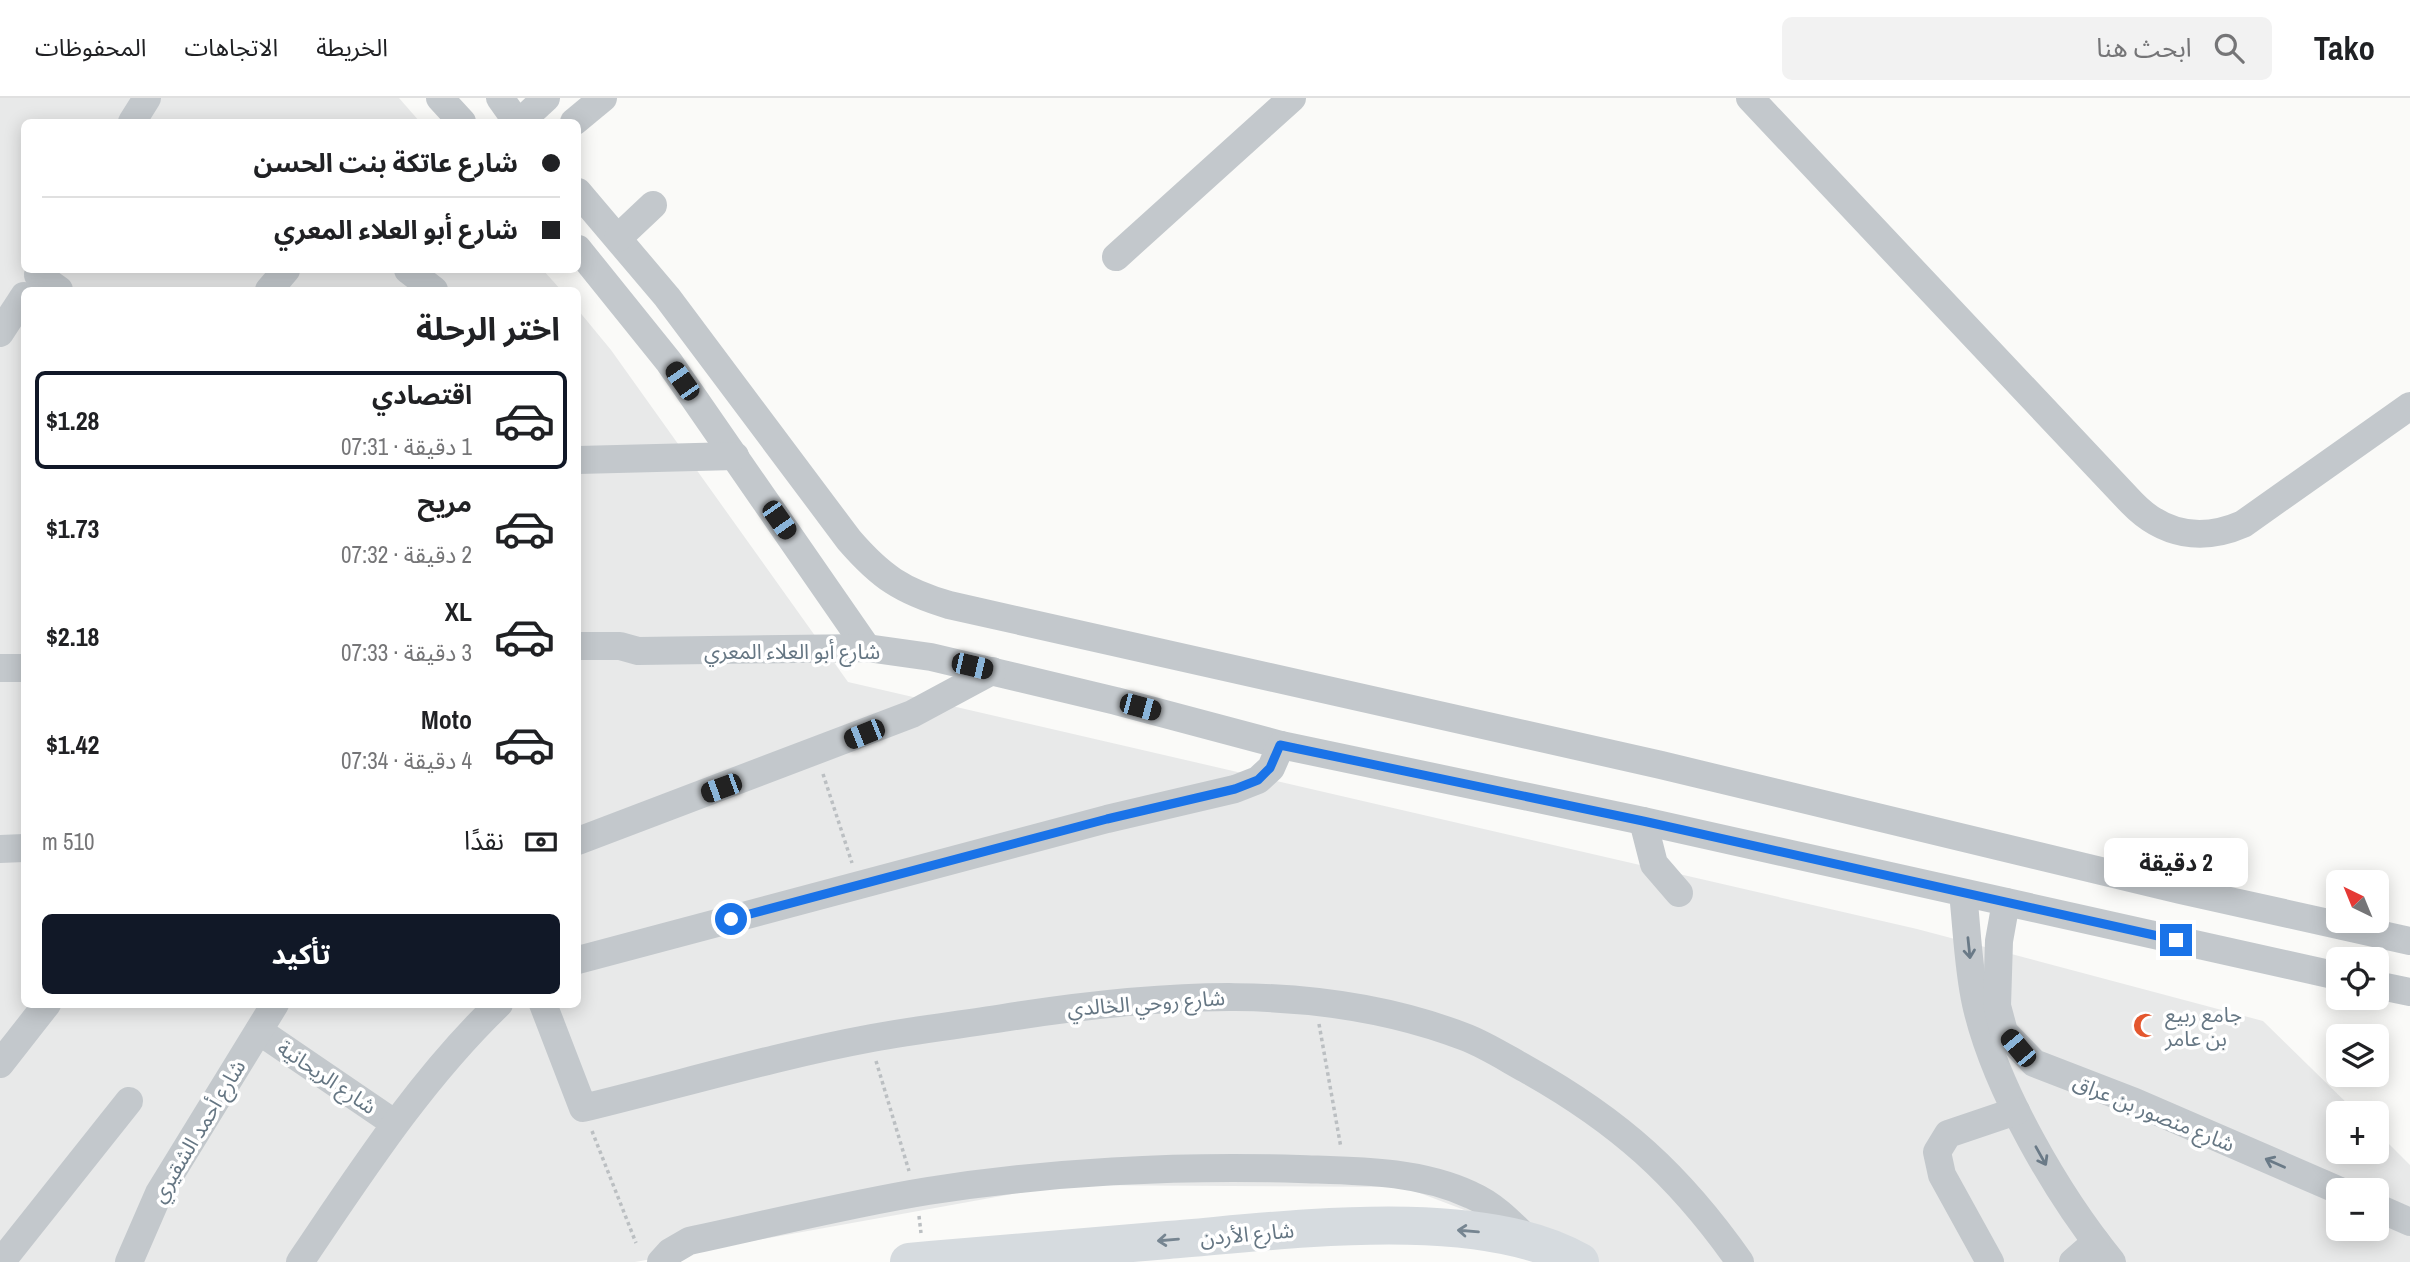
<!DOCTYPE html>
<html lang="ar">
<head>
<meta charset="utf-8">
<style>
	:root { --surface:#fff; --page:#f2f2f2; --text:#202124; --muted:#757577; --line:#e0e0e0; --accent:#111827 }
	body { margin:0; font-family:"Archivo Narrow","Noto Sans Arabic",sans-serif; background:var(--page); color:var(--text); direction:rtl; height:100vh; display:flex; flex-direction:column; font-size:26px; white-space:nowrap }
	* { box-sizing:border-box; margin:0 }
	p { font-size:23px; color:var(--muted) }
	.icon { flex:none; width:38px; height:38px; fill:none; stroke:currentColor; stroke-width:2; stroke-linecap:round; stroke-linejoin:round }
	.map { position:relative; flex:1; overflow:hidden; direction:ltr }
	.panel { position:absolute; left:21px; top:189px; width:560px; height:721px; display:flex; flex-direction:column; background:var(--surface); border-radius:10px; box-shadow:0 4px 18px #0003; direction:rtl }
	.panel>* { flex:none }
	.top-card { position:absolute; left:21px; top:21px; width:560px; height:154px; border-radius:10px; box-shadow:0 4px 18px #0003; direction:rtl; display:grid; align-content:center; height:154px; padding:0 21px; background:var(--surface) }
	.needle { width:46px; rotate:317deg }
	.buttons { position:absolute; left:2326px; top:772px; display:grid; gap:14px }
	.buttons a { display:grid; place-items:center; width:63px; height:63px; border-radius:10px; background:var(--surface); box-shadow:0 4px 18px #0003; font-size:35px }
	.end { position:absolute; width:32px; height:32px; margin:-16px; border:9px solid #1a73e8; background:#fff; box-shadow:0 0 0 4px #fff }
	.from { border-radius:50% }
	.bubble { position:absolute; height:49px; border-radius:10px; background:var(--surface); box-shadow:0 4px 18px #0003; font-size:23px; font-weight:700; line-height:49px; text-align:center; direction:rtl }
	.car { position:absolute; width:21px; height:42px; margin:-21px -10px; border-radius:9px; box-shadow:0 0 5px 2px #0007; background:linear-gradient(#222 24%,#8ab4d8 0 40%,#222 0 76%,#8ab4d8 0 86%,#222 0) }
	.top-card b { display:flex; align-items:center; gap:24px; height:66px; font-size:26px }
	.top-card b+b { border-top:2px solid var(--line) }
	.top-card i { width:18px; height:18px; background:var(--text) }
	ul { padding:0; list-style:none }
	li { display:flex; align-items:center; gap:21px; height:98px; margin:0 14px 10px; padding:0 7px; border:4px solid transparent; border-radius:10px }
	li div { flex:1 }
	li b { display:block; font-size:26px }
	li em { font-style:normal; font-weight:700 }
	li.active { border-color:var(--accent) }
	li>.icon { width:63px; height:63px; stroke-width:1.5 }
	h2 { padding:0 21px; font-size:32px; line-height:84px }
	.pay { display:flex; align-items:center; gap:18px; height:77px; padding:0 21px; font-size:26px }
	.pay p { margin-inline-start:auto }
	.primary-button { display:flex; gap:14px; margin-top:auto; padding:14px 21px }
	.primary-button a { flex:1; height:80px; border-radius:10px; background:var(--accent); color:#fff; font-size:28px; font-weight:700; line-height:80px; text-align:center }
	header { display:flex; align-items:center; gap:42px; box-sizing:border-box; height:98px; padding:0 35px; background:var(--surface); border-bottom:2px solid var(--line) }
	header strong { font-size:33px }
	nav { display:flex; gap:38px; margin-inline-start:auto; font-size:24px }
	.search { width:490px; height:63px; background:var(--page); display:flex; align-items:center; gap:18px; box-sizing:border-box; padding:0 24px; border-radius:10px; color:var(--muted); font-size:26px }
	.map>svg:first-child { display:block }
	.built { fill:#e8e9e9; fill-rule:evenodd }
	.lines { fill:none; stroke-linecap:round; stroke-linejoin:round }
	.path { stroke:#bbbfc2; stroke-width:3.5; stroke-dasharray:3.5 3.5; stroke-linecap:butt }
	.minor { stroke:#c3c8cc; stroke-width:28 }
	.highway { stroke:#d6dbdf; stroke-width:38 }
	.oneway { stroke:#6a7a87 }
	.oneway2 { stroke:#768591 }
	.route { stroke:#1a73e8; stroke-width:9 }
	.labels { text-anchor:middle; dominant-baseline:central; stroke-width:7; stroke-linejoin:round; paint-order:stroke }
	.street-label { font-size:21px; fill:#657683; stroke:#fff }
	.poi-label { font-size:21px; fill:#657683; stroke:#fff; text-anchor:start }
</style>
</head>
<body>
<header>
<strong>Tako</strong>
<div class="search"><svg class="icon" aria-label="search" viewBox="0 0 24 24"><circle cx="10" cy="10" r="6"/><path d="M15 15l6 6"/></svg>ابحث هنا</div>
<nav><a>الخريطة</a><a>الاتجاهات</a><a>المحفوظات</a></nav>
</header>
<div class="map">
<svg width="2410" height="1164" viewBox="0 0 2410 1164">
	<rect width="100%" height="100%" fill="#fafaf8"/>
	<path class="built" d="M0,0H399L420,24H24V172H543L561,192H24V906H578V212L611,252L848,584L1917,831L2263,923L2357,1015H2338V1054H2376L2377,1034L2410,1067V1164H1555L1509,1129L1404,1089L1063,1087L635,1164H0ZM2338,1092H2376V1130H2338Z"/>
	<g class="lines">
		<g class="path">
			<polyline points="823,676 852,765"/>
			<polyline points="1319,926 1341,1050"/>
			<polyline points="876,963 909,1073"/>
			<polyline points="592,1033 636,1145"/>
			<polyline points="919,1118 921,1135"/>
		</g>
		<g class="minor">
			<polyline points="440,0 462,24"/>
			<polyline points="500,0 517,24"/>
			<path d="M1750,0L2132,405C2163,437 2202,444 2243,426L2410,308"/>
			<polyline points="132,24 147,0"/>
			<polyline points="520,24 546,0"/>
			<polyline points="574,24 603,0"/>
			<path d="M578,94L667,199L849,442C881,479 902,493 949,507L1661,667L2180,792L2410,843"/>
			<polyline points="618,140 653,107"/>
			<polyline points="578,151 669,264 867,550"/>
			<polyline points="1116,159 1292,0"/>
			<polyline points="408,172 434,192"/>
			<polyline points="38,177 59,192"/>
			<polyline points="269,192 286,172"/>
			<polyline points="0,235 24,198"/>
			<polyline points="578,362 735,358"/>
			<polyline points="578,548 620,548 638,553 867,550 931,559 1116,603 1281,647 1643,723 2338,878"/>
			<polyline points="0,570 24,570"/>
			<polyline points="1643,723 1654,766 1679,795"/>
			<polyline points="578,743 912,616 992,573"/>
			<polyline points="0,751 24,750"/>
			<path d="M1963,795C1967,831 1968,870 1976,906C1995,990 2058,1098 2112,1164"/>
			<polyline points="2006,804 1999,843 1997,908 2004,934 2034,965 2135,1004 2338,1092"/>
			<polyline points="578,862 1107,721 1235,691 1258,682 1271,670 1281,647"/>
			<polyline points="2376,887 2410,894"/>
			<path d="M543,906L583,1010C678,987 775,958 872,940C915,932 959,927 1003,920C1156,896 1316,882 1465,939C1486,947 1506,960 1526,971C1619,1023 1679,1077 1740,1164"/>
			<polyline points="259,933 394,1025"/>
			<polyline points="0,966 47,906"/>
			<polyline points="2376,1109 2410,1124"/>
			<polyline points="1,1164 129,1003"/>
			<polyline points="129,1164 159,1095 275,906"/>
			<path d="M300,1164C361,1074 420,982 499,906"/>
			<path d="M661,1164L670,1154L689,1143C769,1126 848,1106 928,1093C1047,1074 1178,1067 1299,1071C1356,1073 1417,1072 1471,1097C1494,1107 1510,1124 1528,1142"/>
			<polyline points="1990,1164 1942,1077 1937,1054 1948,1036 2016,1013"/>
			<polyline points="2073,1164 2096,1144"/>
		</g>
		<path class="highway" d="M909,1164C995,1156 1081,1149 1168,1142C1282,1133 1479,1105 1580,1164"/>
	</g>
	<defs><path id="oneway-shaft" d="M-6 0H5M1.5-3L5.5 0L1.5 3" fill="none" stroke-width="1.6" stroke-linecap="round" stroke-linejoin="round" transform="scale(1.75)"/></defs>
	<g class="oneway">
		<use href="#oneway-shaft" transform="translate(1969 850) rotate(84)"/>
		<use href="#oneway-shaft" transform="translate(2041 1058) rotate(61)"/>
		<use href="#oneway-shaft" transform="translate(2275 1065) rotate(-156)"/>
	</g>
	<g class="oneway2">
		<use href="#oneway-shaft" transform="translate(1468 1133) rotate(-175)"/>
		<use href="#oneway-shaft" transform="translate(1168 1142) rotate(175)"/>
	</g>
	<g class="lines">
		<polyline class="route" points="731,821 1107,721 1235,691 1258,682 1270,670 1280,647 1643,723 2176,842"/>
	</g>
	<defs>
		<symbol id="mosque-bare" viewBox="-9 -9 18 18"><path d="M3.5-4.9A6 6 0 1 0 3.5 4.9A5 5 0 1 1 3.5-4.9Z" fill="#e4572e" stroke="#fff" stroke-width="2.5" paint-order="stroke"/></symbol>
	</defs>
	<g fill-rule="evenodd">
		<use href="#mosque-bare" x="2128" y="910" width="35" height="35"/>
	</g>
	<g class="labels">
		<g class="street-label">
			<text x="792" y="553">شارع أبو العلاء المعري</text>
			<text transform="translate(1146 905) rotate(-4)">شارع روحي الخالدي</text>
			<text transform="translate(327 979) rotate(34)">شارع الريحانية</text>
			<text transform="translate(2154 1015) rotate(22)">شارع منصور بن عراق</text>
			<text transform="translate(198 1033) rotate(-59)">شارع أحمد الشقيري</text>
			<text transform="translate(1247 1136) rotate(-5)">شارع الأردن</text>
		</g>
		<g class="poi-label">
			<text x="2165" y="916">جامع ربيع<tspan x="2165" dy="24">بن عامر</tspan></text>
		</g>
	</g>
</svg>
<div class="buttons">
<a><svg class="needle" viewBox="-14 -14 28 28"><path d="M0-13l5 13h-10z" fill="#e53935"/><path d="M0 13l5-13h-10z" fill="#757577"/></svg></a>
<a><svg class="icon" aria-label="locate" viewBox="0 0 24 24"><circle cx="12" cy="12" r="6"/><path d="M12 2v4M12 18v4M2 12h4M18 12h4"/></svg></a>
<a><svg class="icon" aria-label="layers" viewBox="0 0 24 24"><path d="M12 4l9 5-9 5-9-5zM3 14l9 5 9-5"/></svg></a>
<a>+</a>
<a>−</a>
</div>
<i class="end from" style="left:731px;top:821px"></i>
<i class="end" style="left:2176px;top:842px"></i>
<div class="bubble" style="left:2104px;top:740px;width:144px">2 دقيقة</div>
<i class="car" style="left:682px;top:283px;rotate:325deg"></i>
<i class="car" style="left:779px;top:422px;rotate:145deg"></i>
<i class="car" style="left:972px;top:568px;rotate:103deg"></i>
<i class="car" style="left:1140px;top:609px;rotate:105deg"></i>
<i class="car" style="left:864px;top:636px;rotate:248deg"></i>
<i class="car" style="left:721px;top:690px;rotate:250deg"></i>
<i class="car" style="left:2018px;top:950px;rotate:320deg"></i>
<div class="top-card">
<b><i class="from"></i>شارع عاتكة بنت الحسن</b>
<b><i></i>شارع أبو العلاء المعري</b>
</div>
<section class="panel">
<h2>اختر الرحلة</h2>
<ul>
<li class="active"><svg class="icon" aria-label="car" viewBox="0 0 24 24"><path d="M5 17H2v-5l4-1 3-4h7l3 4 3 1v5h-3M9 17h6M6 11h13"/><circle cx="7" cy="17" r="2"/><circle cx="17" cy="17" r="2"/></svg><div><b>اقتصادي</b><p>1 دقيقة · 07:31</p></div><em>$1.28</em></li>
<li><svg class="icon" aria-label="car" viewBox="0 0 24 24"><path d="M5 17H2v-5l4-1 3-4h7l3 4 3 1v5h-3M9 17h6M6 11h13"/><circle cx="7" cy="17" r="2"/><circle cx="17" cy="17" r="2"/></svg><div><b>مريح</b><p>2 دقيقة · 07:32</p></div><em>$1.73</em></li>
<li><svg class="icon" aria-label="car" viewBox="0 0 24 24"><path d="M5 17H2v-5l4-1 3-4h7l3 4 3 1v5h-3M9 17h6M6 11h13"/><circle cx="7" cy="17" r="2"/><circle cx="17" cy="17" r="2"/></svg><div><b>XL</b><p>3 دقيقة · 07:33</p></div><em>$2.18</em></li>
<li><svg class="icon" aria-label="car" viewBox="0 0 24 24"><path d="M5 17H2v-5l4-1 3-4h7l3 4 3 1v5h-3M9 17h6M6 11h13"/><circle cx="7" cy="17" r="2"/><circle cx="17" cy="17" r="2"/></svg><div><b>Moto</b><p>4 دقيقة · 07:34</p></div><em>$1.42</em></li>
</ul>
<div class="pay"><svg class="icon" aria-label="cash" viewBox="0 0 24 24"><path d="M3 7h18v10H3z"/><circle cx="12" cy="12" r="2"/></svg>نقدًا<p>510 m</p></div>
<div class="primary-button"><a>تأكيد</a></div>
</section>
</div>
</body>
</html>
